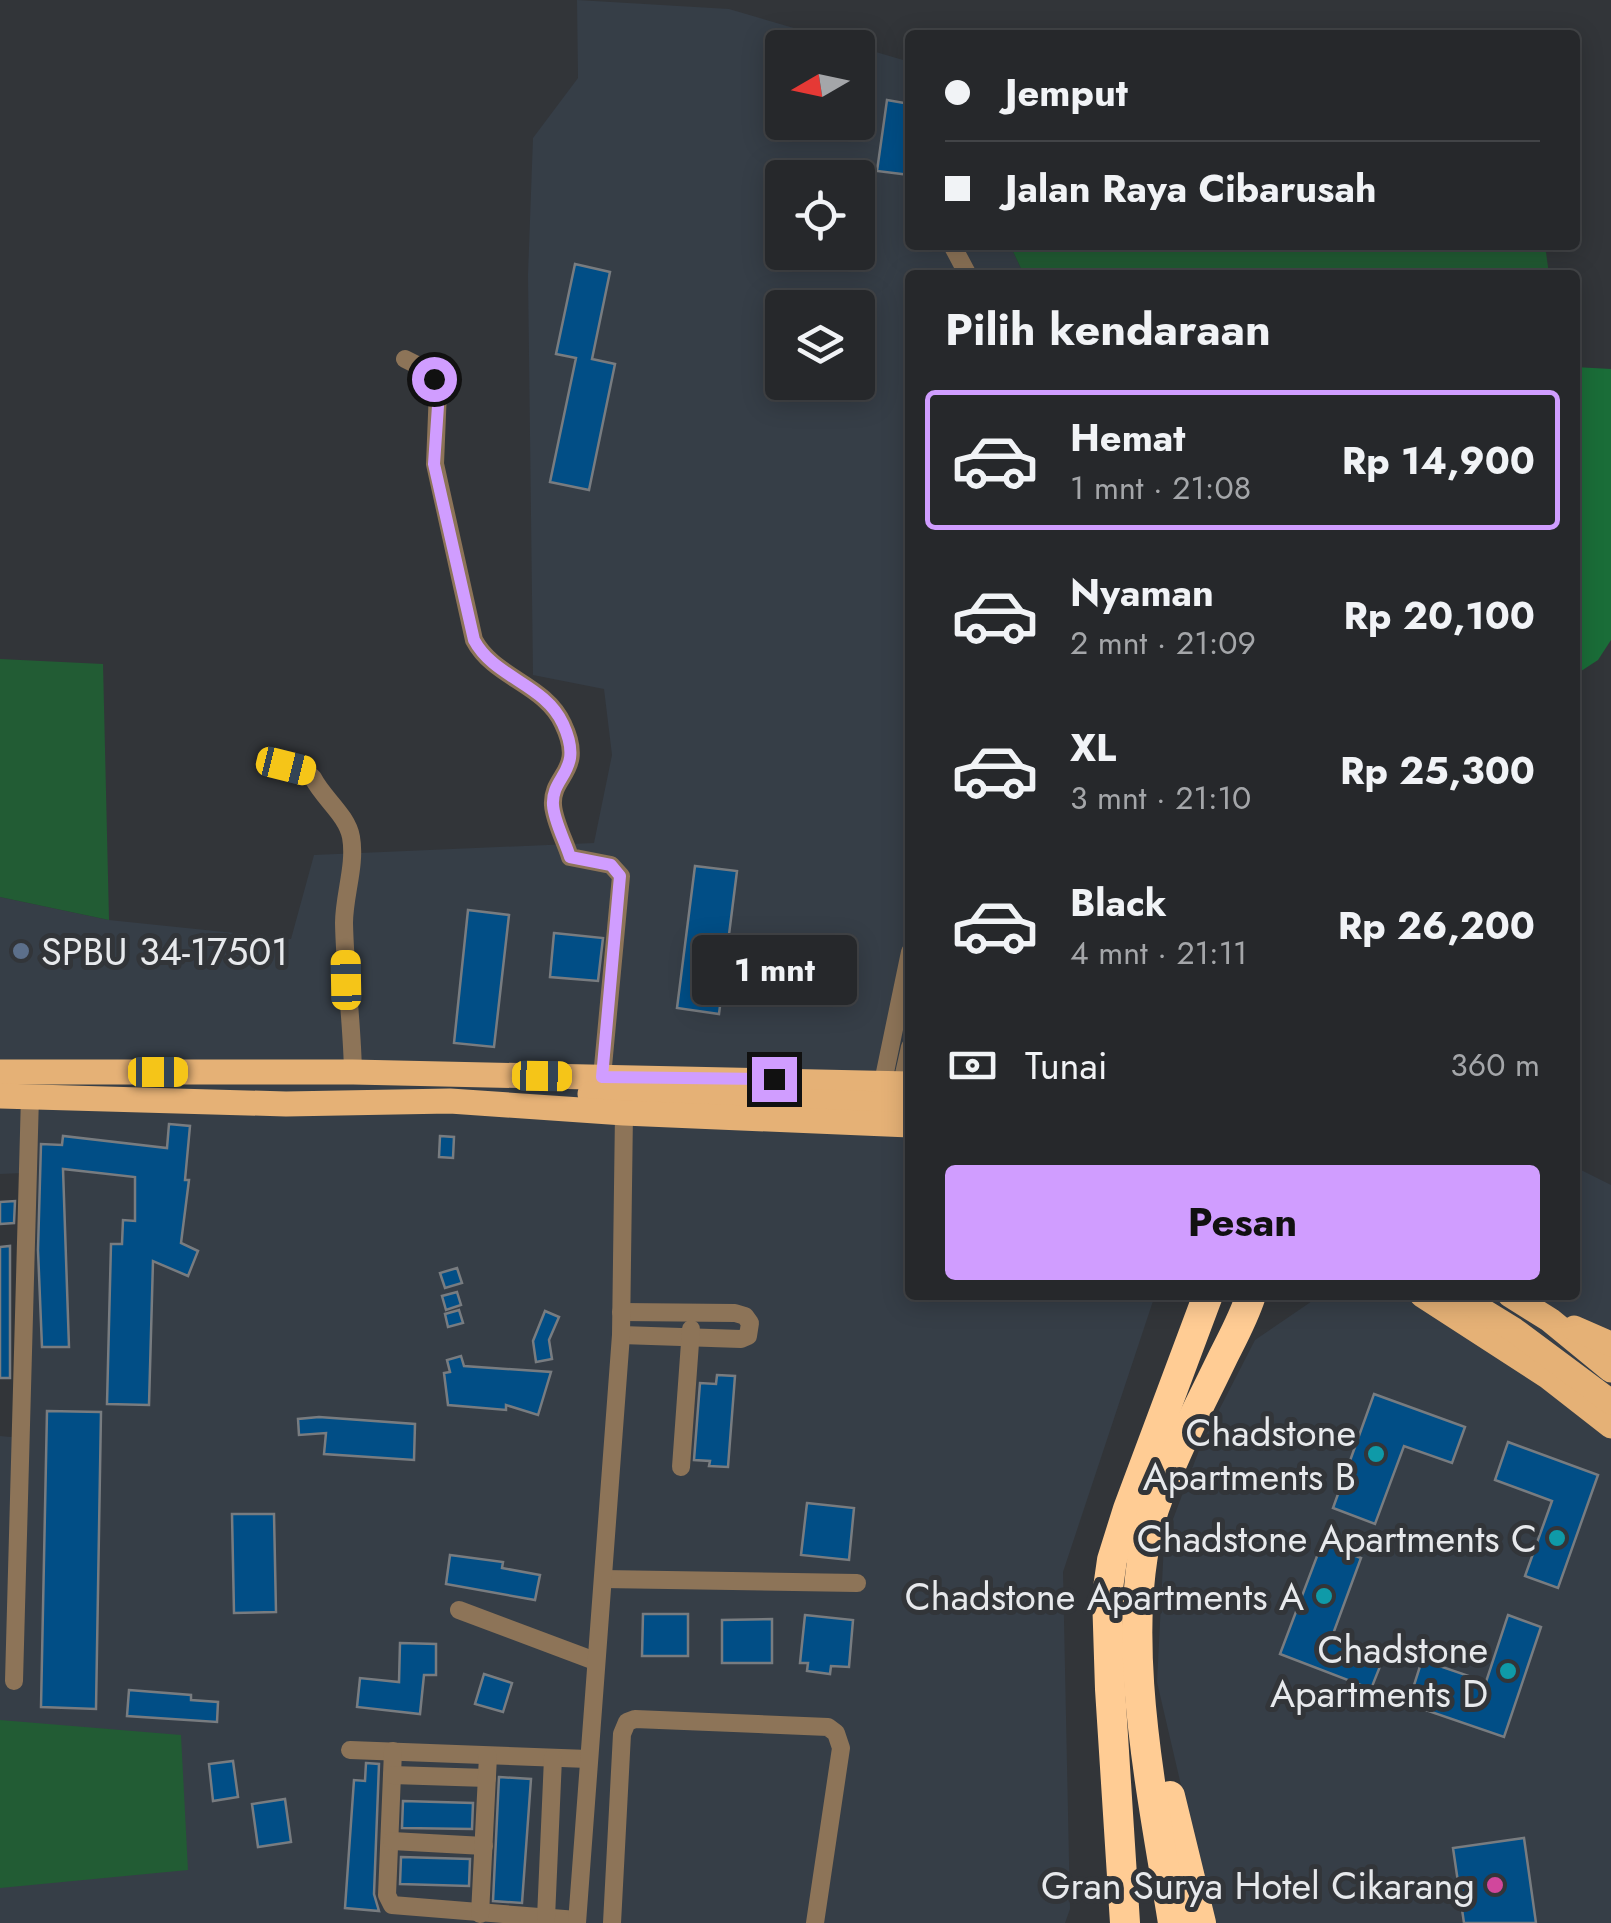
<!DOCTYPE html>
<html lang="id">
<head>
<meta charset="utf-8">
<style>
	:root { --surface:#26282b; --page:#323437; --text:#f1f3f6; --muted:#a4a6a9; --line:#424447; --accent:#d09dff }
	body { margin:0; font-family:Jost,sans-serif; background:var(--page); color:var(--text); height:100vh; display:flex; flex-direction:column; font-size:38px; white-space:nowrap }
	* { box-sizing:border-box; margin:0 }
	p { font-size:32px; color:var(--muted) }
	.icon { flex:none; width:55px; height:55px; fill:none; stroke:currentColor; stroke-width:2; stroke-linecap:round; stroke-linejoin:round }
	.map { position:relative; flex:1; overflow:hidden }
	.drawer { position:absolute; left:905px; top:270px; width:675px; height:1030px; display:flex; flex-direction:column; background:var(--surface); border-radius:10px; box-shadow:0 5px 25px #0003,0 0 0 2px var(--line) }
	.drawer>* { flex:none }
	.hud { position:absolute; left:905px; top:30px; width:675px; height:220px; border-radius:10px; box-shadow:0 5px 25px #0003,0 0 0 2px var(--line); display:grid; align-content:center; height:220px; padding:0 40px; background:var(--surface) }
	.needle { width:65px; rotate:261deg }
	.tools { position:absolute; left:765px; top:30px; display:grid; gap:20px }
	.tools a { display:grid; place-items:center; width:110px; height:110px; border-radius:10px; background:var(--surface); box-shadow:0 5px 25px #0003,0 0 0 2px var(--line); font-size:50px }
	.end { position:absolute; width:45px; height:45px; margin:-22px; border:12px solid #d09dff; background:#111; box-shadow:0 0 0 5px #111 }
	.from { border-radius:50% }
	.bubble { position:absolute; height:70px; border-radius:10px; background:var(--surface); box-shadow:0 5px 25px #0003,0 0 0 2px var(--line); font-size:32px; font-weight:700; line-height:70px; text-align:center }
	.car { position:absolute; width:30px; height:60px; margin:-30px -15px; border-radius:12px; box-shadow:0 0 8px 2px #0007; background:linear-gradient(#f5c518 24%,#345 0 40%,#f5c518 0 76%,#345 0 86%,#f5c518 0) }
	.hud b { display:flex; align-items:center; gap:35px; height:95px; font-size:38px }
	.hud b+b { border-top:2px solid var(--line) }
	.hud i { width:25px; height:25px; background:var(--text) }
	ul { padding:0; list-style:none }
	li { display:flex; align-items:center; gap:30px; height:140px; margin:0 20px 15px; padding:0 20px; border:5px solid transparent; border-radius:10px }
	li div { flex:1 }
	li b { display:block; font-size:38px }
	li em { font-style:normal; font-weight:700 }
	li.on { border-color:var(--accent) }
	li>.icon { width:90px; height:90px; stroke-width:1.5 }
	h2 { padding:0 40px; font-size:45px; line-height:120px }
	.pay { display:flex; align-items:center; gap:25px; height:110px; padding:0 40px; font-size:38px }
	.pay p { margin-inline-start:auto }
	.cta { display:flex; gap:20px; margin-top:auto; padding:20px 40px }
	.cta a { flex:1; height:115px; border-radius:10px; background:var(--accent); color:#111; font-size:40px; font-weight:700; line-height:115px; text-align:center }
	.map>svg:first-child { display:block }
	.built { fill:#363e47; fill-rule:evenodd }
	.green { fill:#225c34 }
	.forest { fill:#1a6d38 }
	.building { fill:#014e86; stroke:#787c80; stroke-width:2.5 }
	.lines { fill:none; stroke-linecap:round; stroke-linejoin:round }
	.street { stroke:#8d7458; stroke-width:18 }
	.primary { stroke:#e5b176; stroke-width:25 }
	.highway { stroke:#ffcc94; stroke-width:30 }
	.route { stroke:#d09dff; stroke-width:12 }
	.service-dot { fill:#5c6f8a; stroke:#323539; stroke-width:4 }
	.culture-dot { fill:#0f9aa8; stroke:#323539; stroke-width:4 }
	.hotel-dot { fill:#d1479c; stroke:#323539; stroke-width:4 }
	.labels { text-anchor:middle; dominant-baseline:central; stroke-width:10; stroke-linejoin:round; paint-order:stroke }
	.poi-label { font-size:38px; fill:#e7e9ec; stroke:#323539; text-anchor:end }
</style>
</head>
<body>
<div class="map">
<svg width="1611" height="1923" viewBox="0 0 1611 1923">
	<rect width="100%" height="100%" fill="#323539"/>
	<g class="built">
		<path d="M577,0L729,9L910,62V245H1010L1024,275H910V1295H1155L1063,1572L1070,1909L1065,1923H0V1436L21,1438L23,1173L0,1174V897L109,920L291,939L314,855L594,843L612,755L604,689L533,675L528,275L533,138L578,78ZM782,48H858V122H782ZM782,178H858V252H782ZM782,308H858V382H782Z"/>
		<polygon points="1575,1167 1611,1185 1611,1923 1213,1923 1157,1682 1164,1543 1201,1445 1255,1340 1321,1295 1575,1295"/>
	</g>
	<g class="green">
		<polygon points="1010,245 1545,245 1549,274 1024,275"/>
		<polygon points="0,659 103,664 109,920 0,897"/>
		<polygon points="0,1720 181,1735 188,1870 0,1888"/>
	</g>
	<polygon class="forest" points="1575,367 1611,369 1611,640 1598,660 1575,675"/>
	<g class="building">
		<polygon points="887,100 910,104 910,175 877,171"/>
		<polygon points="575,264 610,272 592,359 615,364 589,490 550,482 576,358 556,354"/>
		<polygon points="695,866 737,871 719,1014 677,1008"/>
		<polygon points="468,910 509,915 494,1047 454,1043"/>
		<polygon points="554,933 603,938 598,981 550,977"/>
		<polygon points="169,1124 190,1126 185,1180 189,1180 181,1243 198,1251 188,1276 153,1261 149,1405 107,1404 111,1244 122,1244 123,1220 135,1221 135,1177 63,1169 69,1347 42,1347 38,1250 41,1144 62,1145 63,1136 167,1148"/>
		<polygon points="440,1136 454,1137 453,1158 439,1157"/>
		<polygon points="15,1201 14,1223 0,1224 0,1202"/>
		<polygon points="10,1246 10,1378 0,1378 0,1247"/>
		<polygon points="457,1268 462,1283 445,1288 440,1273"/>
		<polygon points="457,1292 461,1305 446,1310 442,1296"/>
		<polygon points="459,1310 463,1323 448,1327 445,1314"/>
		<polygon points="545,1311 559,1317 549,1340 552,1359 536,1362 533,1341"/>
		<polygon points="461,1356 464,1366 551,1372 538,1415 506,1405 506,1410 448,1405 444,1373 450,1372 447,1360"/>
		<polygon points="717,1375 735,1376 728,1467 709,1466 710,1461 694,1460 700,1383 716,1384"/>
		<polygon points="1374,1394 1465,1427 1452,1463 1404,1446 1375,1524 1333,1508"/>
		<polygon points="47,1411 101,1412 96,1709 41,1707"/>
		<polygon points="319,1417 415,1424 414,1460 324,1454 326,1433 299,1435 298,1419"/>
		<polygon points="1508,1442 1598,1475 1558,1588 1525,1576 1552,1501 1495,1480"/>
		<polygon points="807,1503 854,1508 849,1560 801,1555"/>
		<polygon points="232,1514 274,1514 276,1612 234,1613"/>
		<polygon points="1322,1543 1361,1558 1333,1634 1385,1654 1371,1689 1280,1654"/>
		<polygon points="450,1555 503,1562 502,1568 540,1575 535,1600 446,1584"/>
		<polygon points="643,1614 688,1614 688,1656 642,1656"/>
		<polygon points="805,1615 853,1620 849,1667 831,1666 830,1674 807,1671 808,1663 800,1663"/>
		<polygon points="1508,1615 1541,1627 1504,1737 1408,1704 1422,1660 1486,1682"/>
		<polygon points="772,1619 772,1663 722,1663 722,1620"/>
		<polygon points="400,1643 436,1644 436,1675 424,1675 420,1714 357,1707 360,1678 399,1682"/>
		<polygon points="484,1674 512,1683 503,1712 475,1704"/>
		<polygon points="129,1690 191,1695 191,1700 218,1702 217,1722 127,1716"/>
		<polygon points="233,1761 238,1797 213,1801 209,1764"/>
		<polygon points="366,1763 379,1764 374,1894 379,1911 345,1908 354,1780 365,1781"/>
		<polygon points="499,1777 531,1779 522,1903 493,1901"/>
		<polygon points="285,1799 291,1842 258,1847 252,1804"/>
		<polygon points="403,1801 473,1803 472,1829 402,1828"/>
		<polygon points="1524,1838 1536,1923 1464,1923 1453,1848"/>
		<polygon points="401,1857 470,1859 469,1886 400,1884"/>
	</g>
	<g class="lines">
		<g class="street">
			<polyline points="952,245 968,275"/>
			<path d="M405,359L425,369L438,390L435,464L474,640C494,678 545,684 563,724C586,772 551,774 553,805C554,821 565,841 570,857L611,865L621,876L602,1077"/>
			<path d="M286,766L306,771L313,778C323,798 347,815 351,837C356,865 344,895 344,923C345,973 352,1021 353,1072"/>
			<polyline points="883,1082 910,952"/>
			<polyline points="902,1083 910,1047"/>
			<polyline points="621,1312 735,1313 745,1316 750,1323 748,1336 741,1339 621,1335"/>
			<polyline points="681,1467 691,1329"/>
			<polyline points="603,1579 857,1583"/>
			<polyline points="459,1610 595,1661"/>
			<polyline points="14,1681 30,1096"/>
			<polyline points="350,1750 588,1759"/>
			<polyline points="393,1751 387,1895 392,1905 577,1920"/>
			<polyline points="392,1775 487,1778"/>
			<polyline points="392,1841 484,1846"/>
			<polyline points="480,1914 488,1756"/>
			<polyline points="546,1918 553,1758"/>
			<polyline points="577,1923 621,1335 624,1113"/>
			<polyline points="612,1923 622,1734 627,1722 635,1719 828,1727 836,1733 841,1748 815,1923"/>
		</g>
		<g class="primary">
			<polyline points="0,1072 353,1072 910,1084"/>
			<polyline points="590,1094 910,1105"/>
			<polyline points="0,1096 286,1104 450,1101 624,1113 910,1125"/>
			<polyline points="1422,1295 1547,1376 1611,1426"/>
			<polyline points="1457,1295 1514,1330 1611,1402"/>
			<polyline points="1510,1295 1550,1320 1611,1370"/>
			<polyline points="1574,1328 1611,1344"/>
		</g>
		<g class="highway">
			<polyline points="1170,1796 1201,1923"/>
			<polyline points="1125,1923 1110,1689 1107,1595 1112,1560 1128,1509 1208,1295"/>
			<path d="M1173,1923C1154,1802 1115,1627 1154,1509C1172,1457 1199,1407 1223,1357C1233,1337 1244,1317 1251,1295"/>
		</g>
	</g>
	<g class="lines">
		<path class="route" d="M434,379L438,406L434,464L474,640C494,678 545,684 563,724C585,772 551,775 553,805C554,821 565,841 570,857L611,865L620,876L602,1077L774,1079"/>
	</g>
	<circle class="service-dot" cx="21" cy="951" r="10"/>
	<g class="culture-dot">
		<circle cx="1376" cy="1454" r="10"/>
		<circle cx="1557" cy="1538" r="10"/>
		<circle cx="1324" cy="1596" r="10"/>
		<circle cx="1508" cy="1671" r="10"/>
	</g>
	<circle class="hotel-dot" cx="1495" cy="1885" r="10"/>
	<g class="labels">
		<g class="poi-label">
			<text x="41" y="951" text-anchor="start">SPBU 34-17501</text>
			<text x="1356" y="1432">Chadstone<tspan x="1356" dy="44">Apartments B</tspan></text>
			<text x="1537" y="1538">Chadstone Apartments C</text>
			<text x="1304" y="1596">Chadstone Apartments A</text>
			<text x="1488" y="1649">Chadstone<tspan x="1488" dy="44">Apartments D</tspan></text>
			<text x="1475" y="1885">Gran Surya Hotel Cikarang</text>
		</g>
	</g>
</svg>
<div class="tools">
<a><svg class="needle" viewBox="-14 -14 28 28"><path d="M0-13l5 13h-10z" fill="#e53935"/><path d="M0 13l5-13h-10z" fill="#a4a6a9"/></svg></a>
<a><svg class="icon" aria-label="locate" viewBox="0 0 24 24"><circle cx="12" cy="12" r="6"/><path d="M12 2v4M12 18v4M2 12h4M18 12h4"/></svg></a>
<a><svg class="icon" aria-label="layers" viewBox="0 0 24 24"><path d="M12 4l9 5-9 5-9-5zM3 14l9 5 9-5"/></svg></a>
</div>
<i class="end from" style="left:434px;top:379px"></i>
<i class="end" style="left:774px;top:1079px"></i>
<div class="bubble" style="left:692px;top:935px;width:165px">1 mnt</div>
<i class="car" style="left:286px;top:766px;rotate:104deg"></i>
<i class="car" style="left:346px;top:980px;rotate:359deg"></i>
<i class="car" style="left:158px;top:1072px;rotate:90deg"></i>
<i class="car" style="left:542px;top:1076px;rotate:91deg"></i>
<div class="hud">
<b><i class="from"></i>Jemput</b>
<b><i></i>Jalan Raya Cibarusah</b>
</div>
<section class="drawer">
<h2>Pilih kendaraan</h2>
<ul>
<li class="on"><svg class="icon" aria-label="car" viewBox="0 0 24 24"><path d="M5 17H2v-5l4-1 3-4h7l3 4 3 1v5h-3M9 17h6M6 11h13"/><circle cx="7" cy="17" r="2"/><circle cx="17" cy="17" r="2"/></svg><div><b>Hemat</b><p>1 mnt · 21:08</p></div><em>Rp 14,900</em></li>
<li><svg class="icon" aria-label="car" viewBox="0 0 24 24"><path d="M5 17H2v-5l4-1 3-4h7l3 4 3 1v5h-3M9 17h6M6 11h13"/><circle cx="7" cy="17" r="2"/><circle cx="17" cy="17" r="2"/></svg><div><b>Nyaman</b><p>2 mnt · 21:09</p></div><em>Rp 20,100</em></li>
<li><svg class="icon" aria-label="car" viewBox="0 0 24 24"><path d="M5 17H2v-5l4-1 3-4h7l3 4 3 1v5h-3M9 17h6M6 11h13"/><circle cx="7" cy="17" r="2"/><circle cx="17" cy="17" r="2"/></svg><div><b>XL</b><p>3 mnt · 21:10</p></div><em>Rp 25,300</em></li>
<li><svg class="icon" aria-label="car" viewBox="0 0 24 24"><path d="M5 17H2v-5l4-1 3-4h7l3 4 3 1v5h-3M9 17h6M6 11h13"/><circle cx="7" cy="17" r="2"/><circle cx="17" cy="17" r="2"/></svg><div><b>Black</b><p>4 mnt · 21:11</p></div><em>Rp 26,200</em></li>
</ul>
<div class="pay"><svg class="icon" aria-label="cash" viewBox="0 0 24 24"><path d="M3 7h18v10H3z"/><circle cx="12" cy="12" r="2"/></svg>Tunai<p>360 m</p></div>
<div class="cta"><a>Pesan</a></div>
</section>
</div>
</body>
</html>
